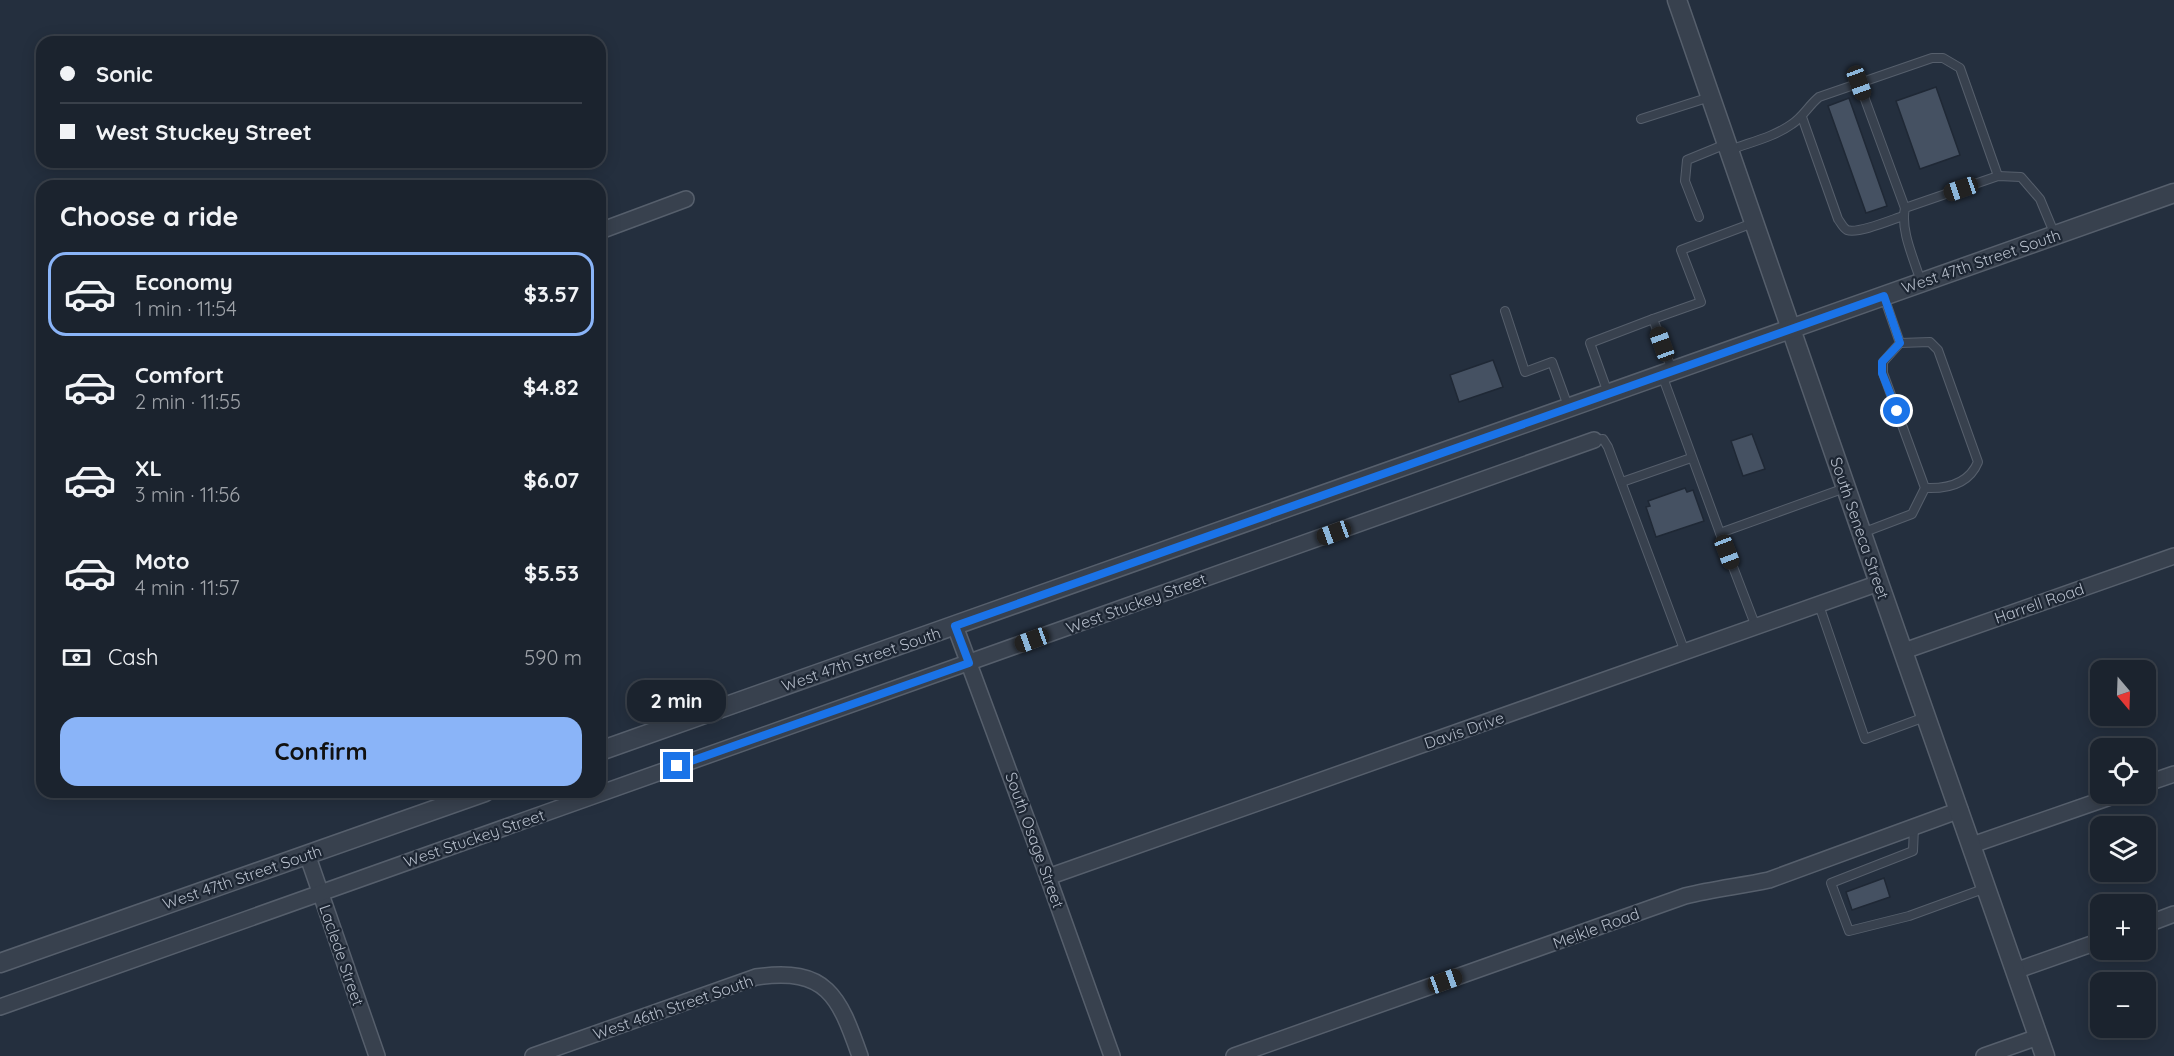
<!DOCTYPE html>
<html lang="en">
<head>
<meta charset="utf-8">
<style>
	:root { --surface:#1b232e; --page:#242b36; --text:#f1f3f6; --muted:#a0a4aa; --line:#39404a; --accent:#8ab4f8 }
	body { margin:0; font-family:Quicksand,sans-serif; background:var(--page); color:var(--text); height:100vh; display:flex; flex-direction:column; font-size:22px; white-space:nowrap }
	* { box-sizing:border-box; margin:0 }
	p { font-size:20px; color:var(--muted) }
	.icon { flex:none; width:33px; height:33px; fill:none; stroke:currentColor; stroke-width:2; stroke-linecap:round; stroke-linejoin:round }
	.map { position:relative; flex:1; overflow:hidden }
	.sheet { position:absolute; left:36px; top:180px; width:570px; height:618px; display:flex; flex-direction:column; background:var(--surface); border-radius:18px; box-shadow:0 3px 15px #0003,0 0 0 2px var(--line) }
	.sheet>* { flex:none }
	.top-card { position:absolute; left:36px; top:36px; width:570px; height:132px; border-radius:18px; box-shadow:0 3px 15px #0003,0 0 0 2px var(--line); display:grid; align-content:center; height:132px; padding:0 24px; background:var(--surface) }
	.needle { width:39px; rotate:161deg }
	.buttons { position:absolute; left:2090px; top:660px; display:grid; gap:12px }
	.buttons a { display:grid; place-items:center; width:66px; height:66px; border-radius:12px; background:var(--surface); box-shadow:0 3px 15px #0003,0 0 0 2px var(--line); font-size:30px }
	.end { position:absolute; width:27px; height:27px; margin:-14px; border:8px solid #1a73e8; background:#fff; box-shadow:0 0 0 3px #fff }
	.from { border-radius:50% }
	.bubble { position:absolute; height:42px; border-radius:18px; background:var(--surface); box-shadow:0 3px 15px #0003,0 0 0 2px var(--line); font-size:20px; font-weight:700; line-height:42px; text-align:center }
	.car { position:absolute; width:18px; height:36px; margin:-18px -9px; border-radius:8px; box-shadow:0 0 4px 2px #0007; background:linear-gradient(#222 24%,#8ab4d8 0 40%,#222 0 76%,#8ab4d8 0 86%,#222 0) }
	.top-card b { display:flex; align-items:center; gap:21px; height:57px; font-size:22px }
	.top-card b+b { border-top:2px solid var(--line) }
	.top-card i { width:15px; height:15px; background:var(--text) }
	ul { padding:0; list-style:none }
	li { display:flex; align-items:center; gap:18px; height:84px; margin:0 12px 9px; padding:0 12px; border:3px solid transparent; border-radius:18px }
	li div { flex:1 }
	li b { display:block; font-size:22px }
	li em { font-style:normal; font-weight:700 }
	li.selected { border-color:var(--accent) }
	li>.icon { width:54px; height:54px; stroke-width:1.5 }
	h2 { padding:0 24px; font-size:27px; line-height:72px }
	.pay { display:flex; align-items:center; gap:15px; height:66px; padding:0 24px; font-size:22px }
	.pay p { margin-inline-start:auto }
	.cta { display:flex; gap:12px; margin-top:auto; padding:12px 24px }
	.cta a { flex:1; height:69px; border-radius:18px; background:var(--accent); color:#111; font-size:24px; font-weight:700; line-height:69px; text-align:center }
	.map>svg:first-child { display:block }
	.building { fill:#455162; stroke:#1f2835; stroke-width:1.5 }
	.lines { fill:none; stroke-linecap:round; stroke-linejoin:round }
	.service-casing { stroke:#565f6c; stroke-width:10 }
	.minor-casing { stroke:#565f6c; stroke-width:18 }
	.tertiary-casing { stroke:#565f6c; stroke-width:21 }
	.service { stroke:#38414e; stroke-width:8 }
	.minor { stroke:#38414e; stroke-width:15 }
	.tertiary { stroke:#38414e; stroke-width:18 }
	.route { stroke:#1a73e8; stroke-width:8 }
	.labels { text-anchor:middle; dominant-baseline:central; stroke-width:4.5; stroke-linejoin:round; paint-order:stroke }
	.street-label { font-size:16px; fill:#b4bcc9; stroke:#1d2633 }
</style>
</head>
<body>
<div class="map">
<svg width="2174" height="1056" viewBox="0 0 2174 1056">
	<rect width="100%" height="100%" fill="#242f3e"/>
	<g class="building">
		<polygon points="1936,87 1960,155 1920,169 1896,101"/>
		<polygon points="1849,98 1887,206 1866,213 1828,106"/>
		<polygon points="1493,360 1503,387 1459,402 1450,375"/>
		<polygon points="1752,434 1765,469 1743,476 1731,441"/>
		<polygon points="1685,488 1687,492 1693,490 1704,521 1656,537 1646,507 1650,506 1648,501"/>
		<polygon points="1884,878 1890,897 1852,910 1846,892"/>
	</g>
	<g class="lines">
		<defs>
			<g id="service">
				<polyline points="1859,83 1905,208"/>
				<path d="M1802,117L1838,219C1841,223 1843,228 1847,230C1858,234 1891,220 1903,216"/>
				<polyline points="1641,119 1710,97"/>
				<path d="M1730,150C1751,142 1774,137 1792,124C1803,117 1809,105 1819,97L1932,58H1943L1960,68L1998,176"/>
				<polyline points="1699,217 1685,181 1687,160 1726,144"/>
				<path d="M1921,282C1914,259 1900,230 1905,208L1998,176L2021,177L2040,199L2055,235"/>
				<polyline points="1505,311 1525,372 1552,362 1568,406"/>
				<polyline points="1653,319 1701,302 1681,250 1753,223"/>
				<path d="M1900,343L1930,342L1938,350L1978,462C1969,484 1947,489 1925,488"/>
				<polyline points="1662,375 1720,533 1845,488"/>
				<polyline points="1608,393 1590,343 1653,319 1672,370"/>
				<polyline points="1594,440 1603,439 1608,447 1685,652"/>
				<polyline points="1622,482 1691,458"/>
				<polyline points="1720,533 1756,627"/>
				<polyline points="1862,533 1912,514 1925,488 1883,373 1883,362 1900,343 1884,297"/>
				<polyline points="1819,605 1865,739 1925,717"/>
				<polyline points="1914,827 1913,851 1831,883 1849,931 1909,916 1986,888"/>
			</g>
			<g id="minor">
				<polyline points="600,231 686,199"/>
				<polyline points="955,626 1048,877 1112,1056"/>
				<polyline points="1904,651 2174,556"/>
				<polyline points="2145,784 2174,774"/>
				<polyline points="440,792 445,806"/>
				<polyline points="1972,845 2119,794"/>
				<polyline points="307,854 377,1056"/>
				<polyline points="1048,877 1879,583"/>
				<polyline points="2145,925 2174,914"/>
				<polyline points="2015,971 2100,941"/>
				<polyline points="0,1007 1594,440"/>
				<path d="M533,1056L756,977C827,967 839,996 860,1056"/>
				<path d="M1234,1056L1685,896C1713,889 1741,886 1769,880L1960,810"/>
				<polyline points="1984,1056 2038,1037"/>
			</g>
			<g id="tertiary">
				<polyline points="1677,0 1879,583 2045,1056"/>
				<polyline points="600,751 2174,193"/>
				<polyline points="0,963 485,792"/>
			</g>
		</defs>
		<use href="#service" class="service-casing"/>
		<use href="#minor" class="minor-casing"/>
		<use href="#tertiary" class="tertiary-casing"/>
		<use href="#service" class="service"/>
		<use href="#minor" class="minor"/>
		<use href="#tertiary" class="tertiary"/>
	</g>
	<g class="lines">
		<polyline class="route" points="677,766 969,663 955,626 1884,296 1900,343 1882,362 1882,373 1897,411"/>
	</g>
	<g class="labels">
		<g class="street-label">
			<text transform="translate(1981 261) rotate(-19)">West 47th Street South</text>
			<text transform="translate(1860 528) rotate(71)">South Seneca Street</text>
			<text transform="translate(1136 603) rotate(-20)">West Stuckey Street</text>
			<text transform="translate(2039 603) rotate(-19)">Harrell Road</text>
			<text transform="translate(861 659) rotate(-19)">West 47th Street South</text>
			<text transform="translate(1464 730) rotate(-19)">Davis Drive</text>
			<text transform="translate(474 838) rotate(-19)">West Stuckey Street</text>
			<text transform="translate(1035 840) rotate(70)">South Osage Street</text>
			<text transform="translate(242 877) rotate(-19)">West 47th Street South</text>
			<text transform="translate(1596 928) rotate(-20)">Meikle Road</text>
			<text transform="translate(342 955) rotate(71)">Laclede Street</text>
			<text transform="translate(673 1007) rotate(-19)">West 46th Street South</text>
		</g>
	</g>
</svg>
<div class="buttons">
<a><svg class="needle" viewBox="-14 -14 28 28"><path d="M0-13l5 13h-10z" fill="#e53935"/><path d="M0 13l5-13h-10z" fill="#a0a4aa"/></svg></a>
<a><svg class="icon" aria-label="locate" viewBox="0 0 24 24"><circle cx="12" cy="12" r="6"/><path d="M12 2v4M12 18v4M2 12h4M18 12h4"/></svg></a>
<a><svg class="icon" aria-label="layers" viewBox="0 0 24 24"><path d="M12 4l9 5-9 5-9-5zM3 14l9 5 9-5"/></svg></a>
<a>+</a>
<a>−</a>
</div>
<i class="end from" style="left:1897px;top:411px"></i>
<i class="end" style="left:677px;top:766px"></i>
<div class="bubble" style="left:627px;top:680px;width:99px">2 min</div>
<i class="car" style="left:1859px;top:83px;rotate:160deg"></i>
<i class="car" style="left:1961px;top:189px;rotate:251deg"></i>
<i class="car" style="left:1662px;top:344px;rotate:340deg"></i>
<i class="car" style="left:1334px;top:533px;rotate:250deg"></i>
<i class="car" style="left:1727px;top:552px;rotate:159deg"></i>
<i class="car" style="left:1032px;top:640px;rotate:250deg"></i>
<i class="car" style="left:1445px;top:981px;rotate:70deg"></i>
<div class="top-card">
<b><i class="from"></i>Sonic</b>
<b><i></i>West Stuckey Street</b>
</div>
<section class="sheet">
<h2>Choose a ride</h2>
<ul>
<li class="selected"><svg class="icon" aria-label="car" viewBox="0 0 24 24"><path d="M5 17H2v-5l4-1 3-4h7l3 4 3 1v5h-3M9 17h6M6 11h13"/><circle cx="7" cy="17" r="2"/><circle cx="17" cy="17" r="2"/></svg><div><b>Economy</b><p>1 min · 11:54</p></div><em>$3.57</em></li>
<li><svg class="icon" aria-label="car" viewBox="0 0 24 24"><path d="M5 17H2v-5l4-1 3-4h7l3 4 3 1v5h-3M9 17h6M6 11h13"/><circle cx="7" cy="17" r="2"/><circle cx="17" cy="17" r="2"/></svg><div><b>Comfort</b><p>2 min · 11:55</p></div><em>$4.82</em></li>
<li><svg class="icon" aria-label="car" viewBox="0 0 24 24"><path d="M5 17H2v-5l4-1 3-4h7l3 4 3 1v5h-3M9 17h6M6 11h13"/><circle cx="7" cy="17" r="2"/><circle cx="17" cy="17" r="2"/></svg><div><b>XL</b><p>3 min · 11:56</p></div><em>$6.07</em></li>
<li><svg class="icon" aria-label="car" viewBox="0 0 24 24"><path d="M5 17H2v-5l4-1 3-4h7l3 4 3 1v5h-3M9 17h6M6 11h13"/><circle cx="7" cy="17" r="2"/><circle cx="17" cy="17" r="2"/></svg><div><b>Moto</b><p>4 min · 11:57</p></div><em>$5.53</em></li>
</ul>
<div class="pay"><svg class="icon" aria-label="cash" viewBox="0 0 24 24"><path d="M3 7h18v10H3z"/><circle cx="12" cy="12" r="2"/></svg>Cash<p>590 m</p></div>
<div class="cta"><a>Confirm</a></div>
</section>
</div>
</body>
</html>
